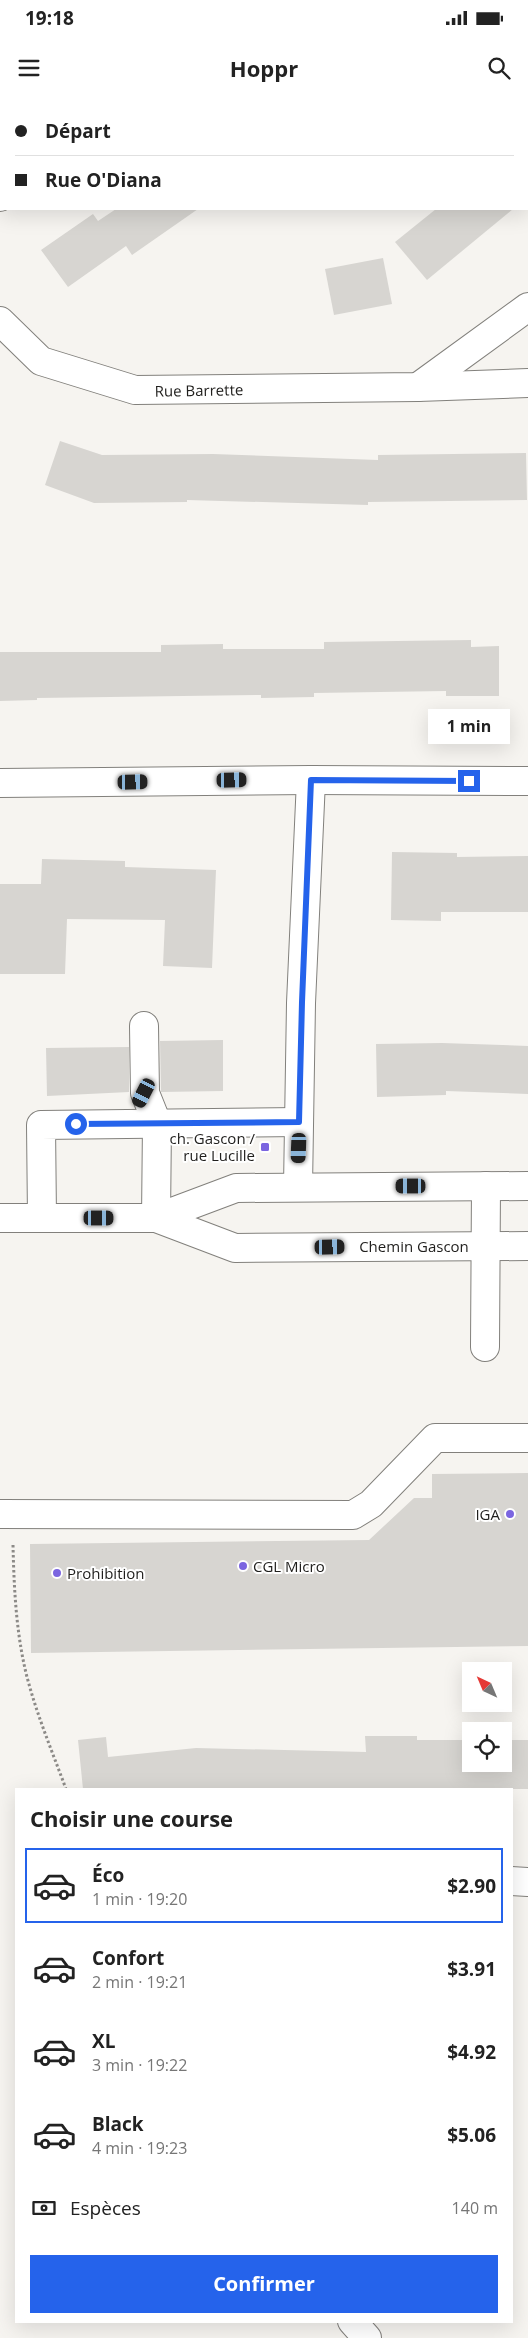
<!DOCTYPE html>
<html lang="fr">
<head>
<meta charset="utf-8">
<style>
	:root { --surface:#fff; --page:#f2f2f2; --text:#222; --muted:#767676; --line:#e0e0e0; --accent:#2563eb }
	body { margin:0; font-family:"Open Sans",sans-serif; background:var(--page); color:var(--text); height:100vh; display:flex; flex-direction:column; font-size:19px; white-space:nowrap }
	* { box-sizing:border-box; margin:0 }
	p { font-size:16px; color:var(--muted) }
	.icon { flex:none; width:28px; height:28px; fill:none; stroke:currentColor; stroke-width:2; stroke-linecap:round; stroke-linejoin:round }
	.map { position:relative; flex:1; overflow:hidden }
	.side { position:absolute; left:15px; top:1688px; width:498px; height:535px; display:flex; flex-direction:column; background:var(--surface); border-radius:0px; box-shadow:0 5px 20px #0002 }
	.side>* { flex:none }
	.top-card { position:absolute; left:0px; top:0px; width:529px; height:110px; box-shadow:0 5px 20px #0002; display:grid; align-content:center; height:110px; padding:0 15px; background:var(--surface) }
	.needle { width:32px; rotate:316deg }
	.controls { position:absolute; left:462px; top:1562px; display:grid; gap:10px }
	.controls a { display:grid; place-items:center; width:50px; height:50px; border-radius:0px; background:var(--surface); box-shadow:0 5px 20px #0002; font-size:25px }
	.end { position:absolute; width:22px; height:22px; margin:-11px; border:6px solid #2563eb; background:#fff; box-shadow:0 0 0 2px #fff }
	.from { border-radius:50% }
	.bubble { position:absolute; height:35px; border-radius:0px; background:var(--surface); box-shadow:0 5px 20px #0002; font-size:16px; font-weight:700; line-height:35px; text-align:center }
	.car { position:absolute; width:15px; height:30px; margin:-15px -8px; border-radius:6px; box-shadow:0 0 4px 1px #0007; background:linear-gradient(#222 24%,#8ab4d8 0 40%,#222 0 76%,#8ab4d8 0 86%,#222 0) }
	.top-card b { display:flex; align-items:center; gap:18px; height:48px; font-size:19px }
	.top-card b+b { border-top:1px solid var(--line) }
	.top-card i { width:12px; height:12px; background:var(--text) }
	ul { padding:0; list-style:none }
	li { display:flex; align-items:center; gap:15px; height:75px; margin:0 10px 8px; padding:0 5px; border:2px solid transparent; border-radius:0px }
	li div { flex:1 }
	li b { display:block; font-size:19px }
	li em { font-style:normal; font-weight:700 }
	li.selected { border-color:var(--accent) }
	li>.icon { width:45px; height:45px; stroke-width:1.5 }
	h2 { padding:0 15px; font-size:22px; line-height:60px }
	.pay { display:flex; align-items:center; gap:12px; height:55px; padding:0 15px; font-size:19px }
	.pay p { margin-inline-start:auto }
	.cta { display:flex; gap:10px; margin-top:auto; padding:10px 15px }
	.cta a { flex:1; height:58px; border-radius:0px; background:var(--accent); color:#fff; font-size:20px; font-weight:700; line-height:58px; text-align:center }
	.status { display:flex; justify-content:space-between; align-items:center; height:35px; padding:0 25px; background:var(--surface); direction:ltr }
	.status svg { height:14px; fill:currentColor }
	header { display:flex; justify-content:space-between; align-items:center; height:65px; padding:0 15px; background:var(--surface); font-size:22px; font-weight:700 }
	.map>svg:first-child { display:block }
	.building { fill:#d7d5d1 }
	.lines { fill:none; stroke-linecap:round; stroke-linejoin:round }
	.minor-casing { stroke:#82807c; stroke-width:30 }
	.major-casing { stroke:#82807c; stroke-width:30 }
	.path { stroke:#8c8a87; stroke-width:3; stroke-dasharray:2.5 2.5; stroke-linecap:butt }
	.minor { stroke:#fff; stroke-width:28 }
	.major { stroke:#fff; stroke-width:28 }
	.route { stroke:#2563eb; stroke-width:6 }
	.poi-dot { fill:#7b65e0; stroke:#fff; stroke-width:2 }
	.labels { text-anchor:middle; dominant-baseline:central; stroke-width:4; stroke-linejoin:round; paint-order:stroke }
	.street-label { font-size:15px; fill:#201f1d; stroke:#fff }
	.poi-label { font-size:15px; fill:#201f1d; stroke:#fff; text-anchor:end }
</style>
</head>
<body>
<div class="status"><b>19:18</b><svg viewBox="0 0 49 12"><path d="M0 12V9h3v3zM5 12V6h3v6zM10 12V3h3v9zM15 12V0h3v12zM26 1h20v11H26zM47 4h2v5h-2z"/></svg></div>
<header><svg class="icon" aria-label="menu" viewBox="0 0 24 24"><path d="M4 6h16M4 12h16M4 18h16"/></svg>Hoppr<svg class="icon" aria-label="search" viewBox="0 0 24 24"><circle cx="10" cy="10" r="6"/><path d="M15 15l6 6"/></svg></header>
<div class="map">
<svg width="528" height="2238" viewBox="0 0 528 2238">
	<rect width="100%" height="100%" fill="#f6f4f0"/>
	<g class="building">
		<polygon points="116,109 198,109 132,155 126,146 68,187 41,150 93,114 98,121"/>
		<polygon points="436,109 513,109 427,180 395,142"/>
		<polygon points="383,158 392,204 334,215 325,169"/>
		<polygon points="60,341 102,355 213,354 378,360 378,355 526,353 527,400 368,402 368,405 187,400 187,402 94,403 45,385"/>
		<polygon points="471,540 471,547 499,546 499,596 446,596 446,591 314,593 314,597 261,598 261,595 37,598 37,600 0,601 0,552 161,552 161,545 223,544 223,549 324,549 324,542"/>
		<polygon points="392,752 457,753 457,757 528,756 528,812 441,812 441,821 391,820"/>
		<polygon points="42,759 125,761 125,767 216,770 212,868 163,866 165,820 67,819 65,874 0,874 0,784 41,784"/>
		<polygon points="223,940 223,991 161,992 160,941"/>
		<polygon points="442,943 528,946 528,994 446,991 446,995 377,997 376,944"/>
		<polygon points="129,947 129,992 47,996 46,948"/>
		<polygon points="528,1373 528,1546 31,1553 30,1444 369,1440 414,1398 432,1398 432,1374"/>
		<polygon points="365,1636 417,1636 417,1640 471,1640 471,1664 504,1664 504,1640 528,1640 528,1689 83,1689 78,1640 106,1637 108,1657 196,1648 366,1652"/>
	</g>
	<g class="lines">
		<defs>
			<g id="minor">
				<polyline points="141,1 143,0"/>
				<polyline points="0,97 1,96"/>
				<polyline points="0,221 41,261 135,290 418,287 528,283"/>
				<polyline points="418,287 528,207"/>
				<polyline points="0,683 311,680 528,681"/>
				<polyline points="144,926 145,993 157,1023 156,1118"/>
				<polyline points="298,1087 301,903 311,680"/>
				<polyline points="42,1118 41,1025 299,1022"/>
				<polyline points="485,1247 486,1086"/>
				<polyline points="0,1414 353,1415 371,1404 435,1338 528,1338"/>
				<polyline points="511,1781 528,1782"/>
				<polyline points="352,2221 367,2238"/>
			</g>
			<g id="major">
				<polyline points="0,1118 156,1118 236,1088 528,1086"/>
				<polyline points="156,1118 235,1148 528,1146"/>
			</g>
		</defs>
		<use href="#minor" class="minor-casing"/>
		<use href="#major" class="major-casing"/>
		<path class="path" d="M13,1445C14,1488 16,1531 26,1573C36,1613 52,1651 66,1689"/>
		<use href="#minor" class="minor"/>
		<use href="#major" class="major"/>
	</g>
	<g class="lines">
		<polyline class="route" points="76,1024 299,1022 302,902 311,680 469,681"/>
	</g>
	<g class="poi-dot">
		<rect x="260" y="1042" width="10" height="10" rx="2.5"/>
		<circle cx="510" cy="1414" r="5"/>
		<circle cx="243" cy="1466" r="5"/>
		<circle cx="57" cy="1473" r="5"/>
	</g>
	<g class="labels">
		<g class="street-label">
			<text transform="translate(199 290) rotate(-1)">Rue Barrette</text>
			<text x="414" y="1146">Chemin Gascon</text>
		</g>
		<g class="poi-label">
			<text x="255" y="1038">ch. Gascon /<tspan x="255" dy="17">rue Lucille</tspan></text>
			<text x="500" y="1414">IGA</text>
			<text x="253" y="1466" text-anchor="start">CGL Micro</text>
			<text x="67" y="1473" text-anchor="start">Prohibition</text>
		</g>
	</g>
</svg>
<div class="controls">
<a><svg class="needle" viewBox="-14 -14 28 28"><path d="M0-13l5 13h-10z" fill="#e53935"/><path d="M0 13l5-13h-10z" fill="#767676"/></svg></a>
<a><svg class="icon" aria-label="locate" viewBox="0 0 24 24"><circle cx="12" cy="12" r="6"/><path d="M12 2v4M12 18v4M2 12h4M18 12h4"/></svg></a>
</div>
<i class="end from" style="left:76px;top:1024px"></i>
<i class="end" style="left:469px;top:681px"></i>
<div class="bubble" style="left:428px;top:609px;width:82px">1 min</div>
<i class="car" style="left:232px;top:680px;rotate:89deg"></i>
<i class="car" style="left:133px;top:682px;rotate:89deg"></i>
<i class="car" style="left:144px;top:993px;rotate:207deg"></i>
<i class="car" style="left:299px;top:1048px;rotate:182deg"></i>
<i class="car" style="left:411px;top:1086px;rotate:270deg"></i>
<i class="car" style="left:99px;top:1118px;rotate:90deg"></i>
<i class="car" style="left:330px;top:1147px;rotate:89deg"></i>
<div class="top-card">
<b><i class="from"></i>Départ</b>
<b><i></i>Rue O'Diana</b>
</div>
<section class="side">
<h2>Choisir une course</h2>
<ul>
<li class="selected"><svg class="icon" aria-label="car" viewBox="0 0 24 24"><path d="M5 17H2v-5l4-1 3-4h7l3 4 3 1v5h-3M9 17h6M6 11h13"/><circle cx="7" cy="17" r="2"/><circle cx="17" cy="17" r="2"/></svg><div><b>Éco</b><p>1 min · 19:20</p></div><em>$2.90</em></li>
<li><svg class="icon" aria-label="car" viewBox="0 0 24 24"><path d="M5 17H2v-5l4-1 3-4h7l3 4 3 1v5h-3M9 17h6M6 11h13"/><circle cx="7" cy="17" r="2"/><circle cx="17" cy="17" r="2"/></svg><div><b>Confort</b><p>2 min · 19:21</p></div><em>$3.91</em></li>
<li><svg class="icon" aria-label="car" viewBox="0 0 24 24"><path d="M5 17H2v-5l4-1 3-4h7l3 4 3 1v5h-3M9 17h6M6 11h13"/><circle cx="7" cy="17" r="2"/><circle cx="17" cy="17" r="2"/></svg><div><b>XL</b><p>3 min · 19:22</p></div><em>$4.92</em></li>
<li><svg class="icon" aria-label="car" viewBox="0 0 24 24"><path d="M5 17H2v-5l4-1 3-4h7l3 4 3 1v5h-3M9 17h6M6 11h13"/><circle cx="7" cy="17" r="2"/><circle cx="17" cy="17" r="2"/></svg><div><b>Black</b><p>4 min · 19:23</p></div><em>$5.06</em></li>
</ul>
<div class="pay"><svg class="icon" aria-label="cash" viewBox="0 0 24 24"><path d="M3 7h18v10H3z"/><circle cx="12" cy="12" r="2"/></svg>Espèces<p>140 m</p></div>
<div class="cta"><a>Confirmer</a></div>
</section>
</div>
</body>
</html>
